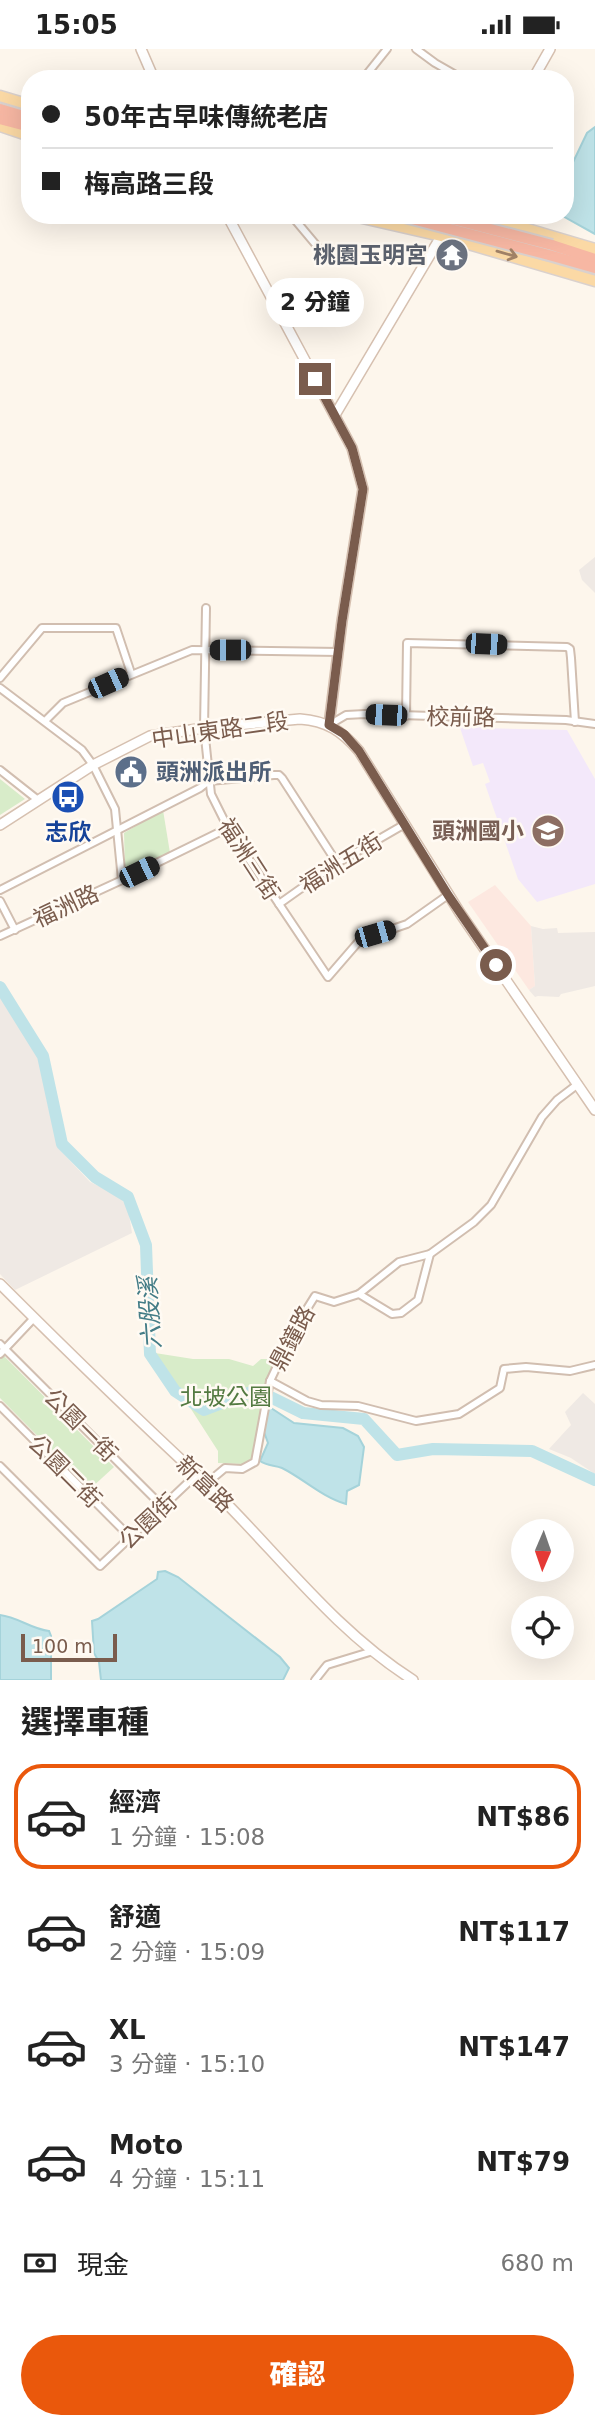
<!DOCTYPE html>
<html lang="zh-TW">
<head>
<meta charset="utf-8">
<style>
	:root { --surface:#fff; --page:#f2f2f2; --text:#222; --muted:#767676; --line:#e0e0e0; --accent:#ea580c }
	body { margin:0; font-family:"DejaVu Sans","Noto Sans TC",sans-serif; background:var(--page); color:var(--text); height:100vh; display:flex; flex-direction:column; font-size:26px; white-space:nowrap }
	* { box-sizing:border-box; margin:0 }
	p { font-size:23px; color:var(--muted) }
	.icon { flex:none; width:38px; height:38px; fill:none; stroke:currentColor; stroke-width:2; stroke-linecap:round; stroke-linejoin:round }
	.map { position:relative; height:1631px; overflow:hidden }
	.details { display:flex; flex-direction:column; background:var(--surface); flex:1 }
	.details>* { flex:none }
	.banner { position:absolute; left:21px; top:21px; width:553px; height:154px; border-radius:28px; box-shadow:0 7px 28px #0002; display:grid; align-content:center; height:154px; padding:0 21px; background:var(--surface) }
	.needle { width:46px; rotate:182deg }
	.controls { position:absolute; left:511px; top:1470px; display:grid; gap:14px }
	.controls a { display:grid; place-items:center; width:63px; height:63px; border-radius:50%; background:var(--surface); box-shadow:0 7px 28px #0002; font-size:35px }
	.scale { position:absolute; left:21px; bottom:18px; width:96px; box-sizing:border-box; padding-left:7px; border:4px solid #7a5c4d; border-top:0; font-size:19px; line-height:24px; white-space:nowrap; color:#7a5c4d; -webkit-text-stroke:5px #fffaf3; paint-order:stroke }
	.end { position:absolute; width:32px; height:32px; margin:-16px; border:9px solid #7a5c4d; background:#fff; box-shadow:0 0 0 4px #fff }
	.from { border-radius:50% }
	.bubble { position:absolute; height:49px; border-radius:24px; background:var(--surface); box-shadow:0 7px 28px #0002; font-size:23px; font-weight:800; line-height:49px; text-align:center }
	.car { position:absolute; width:21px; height:42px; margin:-21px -10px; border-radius:9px; box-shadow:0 0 5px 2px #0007; background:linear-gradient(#222 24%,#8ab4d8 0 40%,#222 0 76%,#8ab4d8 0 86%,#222 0) }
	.banner b { display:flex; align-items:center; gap:24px; height:66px; font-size:26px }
	.banner b+b { border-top:2px solid var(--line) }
	.banner i { width:18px; height:18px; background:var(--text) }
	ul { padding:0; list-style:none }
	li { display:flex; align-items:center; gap:21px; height:105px; margin:0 14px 10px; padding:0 7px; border:4px solid transparent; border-radius:28px }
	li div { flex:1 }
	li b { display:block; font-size:26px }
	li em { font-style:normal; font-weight:800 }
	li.current { border-color:var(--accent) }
	li>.icon { width:63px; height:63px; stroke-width:1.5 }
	h2 { padding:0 21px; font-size:32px; line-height:84px }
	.pay { display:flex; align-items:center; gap:18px; height:77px; padding:0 21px; font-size:26px }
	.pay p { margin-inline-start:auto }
	.primary-button { display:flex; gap:14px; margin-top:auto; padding:14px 21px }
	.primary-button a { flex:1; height:80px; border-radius:42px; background:var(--accent); color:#fff; font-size:28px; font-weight:800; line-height:80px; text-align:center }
	.status { display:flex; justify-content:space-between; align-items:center; height:49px; padding:0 35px; background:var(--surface); direction:ltr }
	.status svg { height:19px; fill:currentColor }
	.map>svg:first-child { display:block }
	.commercial { fill:#fde8e0 }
	.industrial { fill:#efe9e4 }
	.education { fill:#f3e8fa }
	.green { fill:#d8ecc9 }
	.water { fill:#bfe3e8; stroke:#a5d3da; stroke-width:2 }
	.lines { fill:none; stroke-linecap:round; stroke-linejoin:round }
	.river { stroke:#bfe3e8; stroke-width:12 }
	.street-casing { stroke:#d1beb0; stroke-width:10 }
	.secondary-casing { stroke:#d6c0b0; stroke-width:12 }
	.primary-casing { stroke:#dad1cd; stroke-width:13 }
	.highway-casing { stroke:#dad1cd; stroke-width:14 }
	.street { stroke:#fff; stroke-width:6 }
	.secondary { stroke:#fff; stroke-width:9 }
	.primary { stroke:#fbd9a5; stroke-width:10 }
	.highway { stroke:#f7b7a3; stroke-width:10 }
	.highway-bridge-casing { stroke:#dad1cd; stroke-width:14; stroke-linecap:butt }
	.highway-bridge { stroke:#f7b7a3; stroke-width:10 }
	.oneway { stroke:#a18267 }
	.route { stroke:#7a5c4d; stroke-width:9 }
	.labels { text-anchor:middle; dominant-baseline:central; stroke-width:5; stroke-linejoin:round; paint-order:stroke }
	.worship-label { font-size:23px; font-weight:bold; fill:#5b616d; stroke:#fffaf3; text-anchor:end }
	.street-label { font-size:23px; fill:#7a5c4d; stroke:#fffaf3 }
	.service-label { font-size:23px; font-weight:bold; fill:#4e5e75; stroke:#fffaf3; text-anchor:start }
	.education-label { font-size:23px; font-weight:bold; fill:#785e54; stroke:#fffaf3; text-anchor:end }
	.transit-label { font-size:23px; font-weight:bold; fill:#164399; stroke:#fffaf3 }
	.park-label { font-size:23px; fill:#537a41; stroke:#fffaf3 }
	.water-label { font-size:24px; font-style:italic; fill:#437c86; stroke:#fffaf3 }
</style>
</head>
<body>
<div class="status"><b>15:05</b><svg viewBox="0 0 49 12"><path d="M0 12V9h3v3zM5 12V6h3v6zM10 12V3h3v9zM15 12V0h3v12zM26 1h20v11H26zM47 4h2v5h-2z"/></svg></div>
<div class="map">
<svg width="595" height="1631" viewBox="0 0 595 1631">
	<rect width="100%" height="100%" fill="#fdf6ec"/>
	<polygon class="commercial" points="495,836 531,877 535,937 529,941 468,853"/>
	<g class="industrial">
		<polygon points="595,508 595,544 582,531 579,521"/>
		<polygon points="531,877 543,880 557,879 558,884 595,883 595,937 561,945 559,948 538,947 535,948 529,941 535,937"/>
		<polygon points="0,945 40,1006 46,1031 46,1048 58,1099 90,1133 118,1146 128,1159 132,1184 15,1241 0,1225"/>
		<polygon points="583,1344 595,1355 595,1425 571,1409 549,1400 571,1376 565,1363"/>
	</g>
	<polygon class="education" points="459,676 478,676 481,679 567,681 595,730 595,835 537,853 518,830 485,735 490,733 483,714 473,717"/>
	<g class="green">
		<polygon points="0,730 25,750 0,766"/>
		<polygon points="163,761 170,804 133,824 125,820 124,784"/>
		<polygon points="155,1304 193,1310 229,1310 253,1317 261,1310 275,1310 267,1330 253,1410 242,1415 218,1414 218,1402"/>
		<polygon points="4,1307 114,1418 90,1440 0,1349 0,1310"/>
	</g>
	<g class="water">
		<polygon points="595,78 595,185 561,166 565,166 565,130 587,84"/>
		<path d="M268,1357L294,1374L343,1379L358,1387L364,1398L359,1436L347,1442L346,1455C322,1448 304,1430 282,1419C275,1416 267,1417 260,1412L268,1394L264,1383Z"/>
		<polygon points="165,1522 178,1528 280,1608 289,1619 283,1631 101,1631 99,1613 94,1604 92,1572 98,1570 157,1530 158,1523"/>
		<path d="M0,1566C18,1568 31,1580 49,1582L51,1587V1631H0Z"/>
	</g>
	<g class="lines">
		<polyline class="river" points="0,938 43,1007 62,1095 95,1128 128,1148 146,1196 150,1305 175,1342 204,1361 256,1341 303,1364 364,1370 397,1406 433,1400 532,1402 595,1431"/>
		<defs>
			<g id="street">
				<polyline points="416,0 435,14 463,30"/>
				<polyline points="363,30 387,0"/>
				<polyline points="291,166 317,197"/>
				<polyline points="206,559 204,679 211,745 228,779 328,928 360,891 407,875 448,846"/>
				<polyline points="0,629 42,579 116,579 131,624"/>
				<polyline points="0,639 82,701 93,716 115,760 122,831"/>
				<polyline points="406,667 407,594 567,598 570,600 571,609 575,673"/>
				<polyline points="45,672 63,654 192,601 339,603"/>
				<polyline points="329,676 346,666 365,665 566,671 595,675"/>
				<polyline points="0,721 38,751"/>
				<polyline points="0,841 200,739 209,732 274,726 279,726 282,729 337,814"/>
				<polyline points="0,852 15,881"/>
				<polyline points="279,855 334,816 405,775"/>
				<polyline points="0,887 122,831 228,779"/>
				<polyline points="359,1245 399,1213 430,1205"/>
				<polyline points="0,1295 162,1457"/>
				<polyline points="0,1305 34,1269"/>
				<polyline points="270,1332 307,1352 321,1356 358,1357 416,1372 459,1365 500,1339 504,1320 526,1318 570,1322 595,1316"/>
				<polyline points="0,1357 130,1488"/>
				<polyline points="0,1417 100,1517 196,1426"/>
				<polyline points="206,1435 225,1419 242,1420 255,1413 270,1332 295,1279 315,1247 334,1253 359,1245 392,1265 401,1264 418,1251 430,1205 474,1173 491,1156 542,1068 557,1051 578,1035"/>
				<polyline points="315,1631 327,1616 373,1602"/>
			</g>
			<g id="secondary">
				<polyline points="141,0 154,30"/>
				<polyline points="533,30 550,0"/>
				<polyline points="227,166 352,399 363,440 342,572 329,676"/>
				<polyline points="335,366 443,184"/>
				<path d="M0,776L93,716L150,687L204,679L300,670C327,672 342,682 359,702L460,864L595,1061"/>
				<path d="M0,1235C68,1303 136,1369 206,1434C274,1499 332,1580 413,1631"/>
			</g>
			<g id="primary">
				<polyline points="0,47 30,56"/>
				<polyline points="0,77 30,87"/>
				<polyline points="349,166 441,187 595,232"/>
				<polyline points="480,166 595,200"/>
			</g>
			<g id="highway">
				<polyline points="0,60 30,69"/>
				<polyline points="0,70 30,78"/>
				<polyline points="552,196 595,210"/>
				<polyline points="549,206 595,219"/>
			</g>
		</defs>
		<use href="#street" class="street-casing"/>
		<use href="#secondary" class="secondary-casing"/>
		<use href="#primary" class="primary-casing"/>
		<use href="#highway" class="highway-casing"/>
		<use href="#street" class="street"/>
		<use href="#secondary" class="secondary"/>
		<use href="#primary" class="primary"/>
		<use href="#highway" class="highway"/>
		<defs>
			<g id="highway-bridge">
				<polyline points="397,166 549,206"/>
				<polyline points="437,166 552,196"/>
			</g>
		</defs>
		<use href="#highway-bridge" class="highway-bridge-casing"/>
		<use href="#highway-bridge" class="highway-bridge"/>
	</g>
	<defs><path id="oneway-shaft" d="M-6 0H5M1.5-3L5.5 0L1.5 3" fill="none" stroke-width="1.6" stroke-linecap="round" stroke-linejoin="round" transform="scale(1.75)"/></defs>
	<use class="oneway" href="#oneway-shaft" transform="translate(507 205) rotate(16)"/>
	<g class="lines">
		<polyline class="route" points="315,330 352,399 363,440 342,572 329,676 344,685 359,702 448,846 496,916"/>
	</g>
	<defs>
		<symbol id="temple-disc" viewBox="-11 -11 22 22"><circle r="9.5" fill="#6b7280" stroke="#fffaf3"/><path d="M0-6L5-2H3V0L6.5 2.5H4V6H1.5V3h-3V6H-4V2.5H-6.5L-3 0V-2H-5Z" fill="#fff"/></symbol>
		<symbol id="civic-disc" viewBox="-11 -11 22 22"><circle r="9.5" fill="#5c6f8a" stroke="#fffaf3"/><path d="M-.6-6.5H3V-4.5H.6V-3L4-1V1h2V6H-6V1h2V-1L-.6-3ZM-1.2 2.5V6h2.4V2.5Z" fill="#fff"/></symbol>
		<symbol id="bus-disc" viewBox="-11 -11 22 22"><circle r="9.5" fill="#1a4fb4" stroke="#fffaf3"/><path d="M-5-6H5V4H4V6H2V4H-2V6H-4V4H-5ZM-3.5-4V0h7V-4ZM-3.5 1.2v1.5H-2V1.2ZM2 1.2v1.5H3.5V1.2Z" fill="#fff"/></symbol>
		<symbol id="school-disc" viewBox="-11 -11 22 22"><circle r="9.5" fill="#8d6e63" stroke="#fffaf3"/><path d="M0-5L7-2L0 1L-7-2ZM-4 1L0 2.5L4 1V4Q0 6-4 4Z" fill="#fff"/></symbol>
	</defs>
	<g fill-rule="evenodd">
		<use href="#temple-disc" x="433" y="187" width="38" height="38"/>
		<use href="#civic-disc" x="112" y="704" width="38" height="38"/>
		<use href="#bus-disc" x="49" y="729" width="38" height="38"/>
		<use href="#school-disc" x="529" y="763" width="38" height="38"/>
	</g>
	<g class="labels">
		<g class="worship-label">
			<text x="428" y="206">桃園玉明宮</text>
		</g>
		<g class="street-label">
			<text transform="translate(461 668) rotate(1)">校前路</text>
			<text transform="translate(220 681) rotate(-8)">中山東路二段</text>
			<text transform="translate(249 810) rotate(57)">福洲三街</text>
			<text transform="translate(341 814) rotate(-32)">福洲五街</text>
			<text transform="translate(66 857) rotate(-25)">福洲路</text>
			<text transform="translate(292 1289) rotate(-62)">鼎鐘路</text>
			<text transform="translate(81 1376) rotate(45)">公園一街</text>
			<text transform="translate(65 1422) rotate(45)">公園二街</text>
			<text transform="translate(205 1435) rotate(44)">新富路</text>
			<text transform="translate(148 1472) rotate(-43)">公園街</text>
		</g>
		<g class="service-label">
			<text x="156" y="723">頭洲派出所</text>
		</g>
		<g class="education-label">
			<text x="524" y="782">頭洲國小</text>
		</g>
		<g class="transit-label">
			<text x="68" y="783">志欣</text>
		</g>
		<g class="park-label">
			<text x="226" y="1348">北坡公園</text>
		</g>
		<g class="water-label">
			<text transform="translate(150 1264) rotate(-94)">六股溪</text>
		</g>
	</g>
</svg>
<div class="controls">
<a><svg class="needle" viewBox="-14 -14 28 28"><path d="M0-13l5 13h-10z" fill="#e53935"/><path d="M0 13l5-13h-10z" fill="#767676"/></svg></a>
<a><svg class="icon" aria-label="locate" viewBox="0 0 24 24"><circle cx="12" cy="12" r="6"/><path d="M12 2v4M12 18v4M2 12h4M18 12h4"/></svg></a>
</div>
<div class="scale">100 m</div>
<i class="end from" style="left:496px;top:916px"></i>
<i class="end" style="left:315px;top:330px"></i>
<div class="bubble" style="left:266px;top:229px;width:98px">2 分鐘</div>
<i class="car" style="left:486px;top:595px;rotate:92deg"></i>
<i class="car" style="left:230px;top:601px;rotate:270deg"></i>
<i class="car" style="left:108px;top:634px;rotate:66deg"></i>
<i class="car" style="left:386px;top:666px;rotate:272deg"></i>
<i class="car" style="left:139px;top:823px;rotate:64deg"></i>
<i class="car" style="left:375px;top:885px;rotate:74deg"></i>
<div class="banner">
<b><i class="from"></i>50年古早味傳統老店</b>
<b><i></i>梅高路三段</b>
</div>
</div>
<section class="details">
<h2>選擇車種</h2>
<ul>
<li class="current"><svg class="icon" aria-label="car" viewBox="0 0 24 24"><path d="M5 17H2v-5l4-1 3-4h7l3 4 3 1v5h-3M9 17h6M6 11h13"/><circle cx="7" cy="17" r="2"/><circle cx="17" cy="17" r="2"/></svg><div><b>經濟</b><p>1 分鐘 · 15:08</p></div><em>NT$86</em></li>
<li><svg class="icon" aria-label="car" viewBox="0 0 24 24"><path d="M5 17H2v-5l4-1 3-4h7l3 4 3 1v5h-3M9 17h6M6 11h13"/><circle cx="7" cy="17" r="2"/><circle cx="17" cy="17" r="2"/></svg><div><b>舒適</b><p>2 分鐘 · 15:09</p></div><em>NT$117</em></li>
<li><svg class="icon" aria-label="car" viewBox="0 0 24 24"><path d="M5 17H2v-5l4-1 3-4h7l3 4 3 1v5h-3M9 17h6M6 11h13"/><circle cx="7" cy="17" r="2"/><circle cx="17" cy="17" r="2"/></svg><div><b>XL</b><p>3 分鐘 · 15:10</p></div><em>NT$147</em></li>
<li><svg class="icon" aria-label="car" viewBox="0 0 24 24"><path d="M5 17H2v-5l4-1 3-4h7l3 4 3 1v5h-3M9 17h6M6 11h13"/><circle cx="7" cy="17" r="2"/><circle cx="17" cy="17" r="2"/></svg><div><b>Moto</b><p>4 分鐘 · 15:11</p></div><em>NT$79</em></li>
</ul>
<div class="pay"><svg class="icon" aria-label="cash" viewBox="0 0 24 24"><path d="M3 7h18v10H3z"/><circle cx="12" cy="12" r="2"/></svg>現金<p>680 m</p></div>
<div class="primary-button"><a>確認</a></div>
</section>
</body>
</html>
